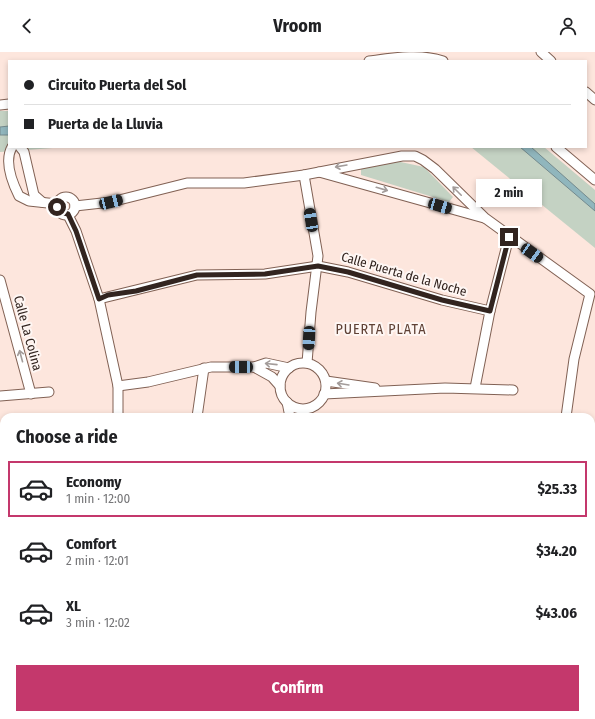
<!DOCTYPE html>
<html lang="en">
<head>
<meta charset="utf-8">
<style>
	:root { --surface:#fff; --page:#f6f6f6; --text:#202124; --muted:#757577; --line:#e0e0e0; --accent:#c4386c }
	body { margin:0; font-family:"Fira Sans Condensed",sans-serif; background:var(--page); color:var(--text); height:100vh; display:flex; flex-direction:column; font-size:15px; white-space:nowrap }
	* { box-sizing:border-box; margin:0 }
	p { font-size:13px; color:var(--muted) }
	.icon { flex:none; width:22px; height:22px; fill:none; stroke:currentColor; stroke-width:2; stroke-linecap:round; stroke-linejoin:round }
	.map { position:relative; flex:1; overflow:hidden }
	.panel { position:absolute; left:0px; top:361px; width:595px; height:306px; display:flex; flex-direction:column; background:var(--surface); border-radius:12px 12px 0 0; box-shadow:0 2px 6px #0003 }
	.panel>* { flex:none }
	.banner { position:absolute; left:8px; top:8px; width:579px; height:88px; border-radius:0px; box-shadow:0 2px 6px #0003; display:grid; align-content:center; height:88px; padding:0 16px; background:var(--surface) }
	.end { position:absolute; width:18px; height:18px; margin:-9px; border:5px solid #32241f; background:#fff; box-shadow:0 0 0 2px #fff }
	.from { border-radius:50% }
	.bubble { position:absolute; height:28px; border-radius:0px; background:var(--surface); box-shadow:0 2px 6px #0003; font-size:13px; font-weight:700; line-height:28px; text-align:center }
	.car { position:absolute; width:12px; height:24px; margin:-12px -6px; border-radius:5px; box-shadow:0 0 3px 1px #0007; background:linear-gradient(#222 24%,#8ab4d8 0 40%,#222 0 76%,#8ab4d8 0 86%,#222 0) }
	.banner b { display:flex; align-items:center; gap:14px; height:38px; font-size:15px }
	.banner b+b { border-top:1px solid var(--line) }
	.banner i { width:10px; height:10px; background:var(--text) }
	ul { padding:0; list-style:none }
	li { display:flex; align-items:center; gap:12px; height:56px; margin:0 8px 6px; padding:0 8px; border:2px solid transparent; border-radius:0px }
	li div { flex:1 }
	li b { display:block; font-size:15px }
	li em { font-style:normal; font-weight:700 }
	li.current { border-color:var(--accent) }
	li>.icon { width:36px; height:36px; stroke-width:1.5 }
	h2 { padding:0 16px; font-size:18px; line-height:48px }
	.action { display:flex; gap:8px; margin-top:auto; padding:8px 16px }
	.action a { flex:1; height:46px; border-radius:0px; background:var(--accent); color:#fff; font-size:16px; font-weight:700; line-height:46px; text-align:center }
	header { display:flex; justify-content:space-between; align-items:center; height:52px; padding:0 16px; background:var(--surface); font-size:18px; font-weight:700 }
	.map>svg:first-child { display:block }
	.green { fill:#c4d2c3 }
	.water { fill:#90b6bd; stroke:#748a8e }
	.lines { fill:none; stroke-linecap:round; stroke-linejoin:round }
	.minor-casing { stroke:#816154; stroke-width:11 }
	.minor { stroke:#fff; stroke-width:9 }
	.oneway { stroke:#a39c9a }
	.route { stroke:#32241f; stroke-width:5 }
	.labels { text-anchor:middle; dominant-baseline:central; stroke-width:4; stroke-linejoin:round; paint-order:stroke }
	.street-label { font-size:13px; fill:#32241f; stroke:#fef6f3 }
	.neighbourhood-label { font-size:14px; letter-spacing:1px; fill:#5f4135; stroke:#fef6f3 }
</style>
</head>
<body>
<header><svg class="icon" aria-label="back" viewBox="0 0 24 24"><path d="M15 5l-7 7 7 7"/></svg>Vroom<svg class="icon" aria-label="person" viewBox="0 0 24 24"><circle cx="12" cy="8" r="4"/><path d="M4 21q1-7 8-7t8 7"/></svg></header>
<div class="map">
<svg width="595" height="667" viewBox="0 0 595 667">
	<rect width="100%" height="100%" fill="#fde6dd"/>
	<g class="green">
		<polygon points="0,59 9,59 9,95 66,95 0,100"/>
		<polygon points="471,95 544,95 595,138 595,196"/>
		<polygon points="396,109 424,115 453,145 449,150 361,123 361,117"/>
	</g>
	<g class="water">
		<polygon points="9,74 9,83 0,83 0,75"/>
		<polygon points="520,95 531,95 595,152 595,159"/>
	</g>
	<g class="lines">
		<defs>
			<g id="minor">
				<polyline points="541,0 551,9"/>
				<path d="M369,9C392,6 420,1 443,9"/>
				<polyline points="586,40 595,48"/>
				<polyline points="0,53 9,52"/>
				<path d="M12,95C4,109 12,130 19,144L29,149L57,152"/>
				<polyline points="20,95 24,100 34,143 42,150"/>
				<polyline points="556,95 595,128"/>
				<polyline points="319,120 484,166"/>
				<polyline points="304,123 318,204 311,260 307,311"/>
				<circle cx="66" cy="154" r="9"/>
				<polyline points="75,154 111,150 187,131 244,131 304,123 402,104 415,104 423,108 435,117 485,166 590,242 574,307 566,365"/>
				<polyline points="68,163 76,179 99,247 118,334 118,365"/>
				<polyline points="0,228 31,342"/>
				<polyline points="99,247 197,223 265,222 318,214 348,220 442,248 490,259"/>
				<circle cx="303" cy="334" r="23"/>
				<polyline points="254,315 272,325 280,334"/>
				<polyline points="326,329 375,336"/>
				<polyline points="118,334 148,330 211,315 254,315 266,311 289,316"/>
				<polyline points="475,336 490,259 509,185"/>
				<polyline points="324,342 445,336 513,338"/>
				<polyline points="0,344 49,340"/>
				<polyline points="287,350 290,365"/>
				<polyline points="197,365 204,316"/>
				<polyline points="0,397 4,398"/>
				<polyline points="591,455 595,456"/>
				<polyline points="297,663 299,667"/>
				<polyline points="431,663 436,667"/>
				<polyline points="456,663 458,667"/>
				<polyline points="484,663 485,667 487,667"/>
				<polyline points="266,667 267,663"/>
				<polyline points="465,667 469,667 470,663"/>
			</g>
		</defs>
		<use href="#minor" class="minor-casing"/>
		<use href="#minor" class="minor"/>
	</g>
	<defs><path id="oneway-shaft" d="M-6 0H5M1.5-3L5.5 0L1.5 3" fill="none" stroke-width="1.6" stroke-linecap="round" stroke-linejoin="round"/></defs>
	<g class="oneway">
		<use href="#oneway-shaft" transform="translate(341 114) rotate(170)"/>
		<use href="#oneway-shaft" transform="translate(382 137) rotate(16)"/>
		<use href="#oneway-shaft" transform="translate(457 139) rotate(-135)"/>
		<use href="#oneway-shaft" transform="translate(21 304) rotate(-105)"/>
		<use href="#oneway-shaft" transform="translate(271 312) rotate(-174)"/>
		<use href="#oneway-shaft" transform="translate(343 332) rotate(-171)"/>
	</g>
	<g class="lines">
		<polyline class="route" points="57,155 60,160 68,162 76,179 99,247 108,243 136,239 197,223 265,222 318,214 348,220 442,248 490,259 509,185"/>
	</g>
	<g class="labels">
		<g class="street-label">
			<text transform="translate(404 222) rotate(16)">Calle Puerta de la Noche</text>
			<text transform="translate(28 281) rotate(75)">Calle La Colina</text>
		</g>
		<g class="neighbourhood-label">
			<text x="381" y="277">PUERTA PLATA</text>
		</g>
	</g>
</svg>
<i class="end from" style="left:57px;top:155px"></i>
<i class="end" style="left:509px;top:185px"></i>
<div class="bubble" style="left:476px;top:127px;width:66px">2 min</div>
<i class="car" style="left:111px;top:150px;rotate:76deg"></i>
<i class="car" style="left:440px;top:154px;rotate:106deg"></i>
<i class="car" style="left:311px;top:168px;rotate:351deg"></i>
<i class="car" style="left:532px;top:201px;rotate:125deg"></i>
<i class="car" style="left:309px;top:286px;rotate:183deg"></i>
<i class="car" style="left:241px;top:315px;rotate:271deg"></i>
<div class="banner">
<b><i class="from"></i>Circuito Puerta del Sol</b>
<b><i></i>Puerta de la Lluvia</b>
</div>
<section class="panel">
<h2>Choose a ride</h2>
<ul>
<li class="current"><svg class="icon" aria-label="car" viewBox="0 0 24 24"><path d="M5 17H2v-5l4-1 3-4h7l3 4 3 1v5h-3M9 17h6M6 11h13"/><circle cx="7" cy="17" r="2"/><circle cx="17" cy="17" r="2"/></svg><div><b>Economy</b><p>1 min · 12:00</p></div><em>$25.33</em></li>
<li><svg class="icon" aria-label="car" viewBox="0 0 24 24"><path d="M5 17H2v-5l4-1 3-4h7l3 4 3 1v5h-3M9 17h6M6 11h13"/><circle cx="7" cy="17" r="2"/><circle cx="17" cy="17" r="2"/></svg><div><b>Comfort</b><p>2 min · 12:01</p></div><em>$34.20</em></li>
<li><svg class="icon" aria-label="car" viewBox="0 0 24 24"><path d="M5 17H2v-5l4-1 3-4h7l3 4 3 1v5h-3M9 17h6M6 11h13"/><circle cx="7" cy="17" r="2"/><circle cx="17" cy="17" r="2"/></svg><div><b>XL</b><p>3 min · 12:02</p></div><em>$43.06</em></li>
</ul>
<div class="action"><a>Confirm</a></div>
</section>
</div>
</body>
</html>
